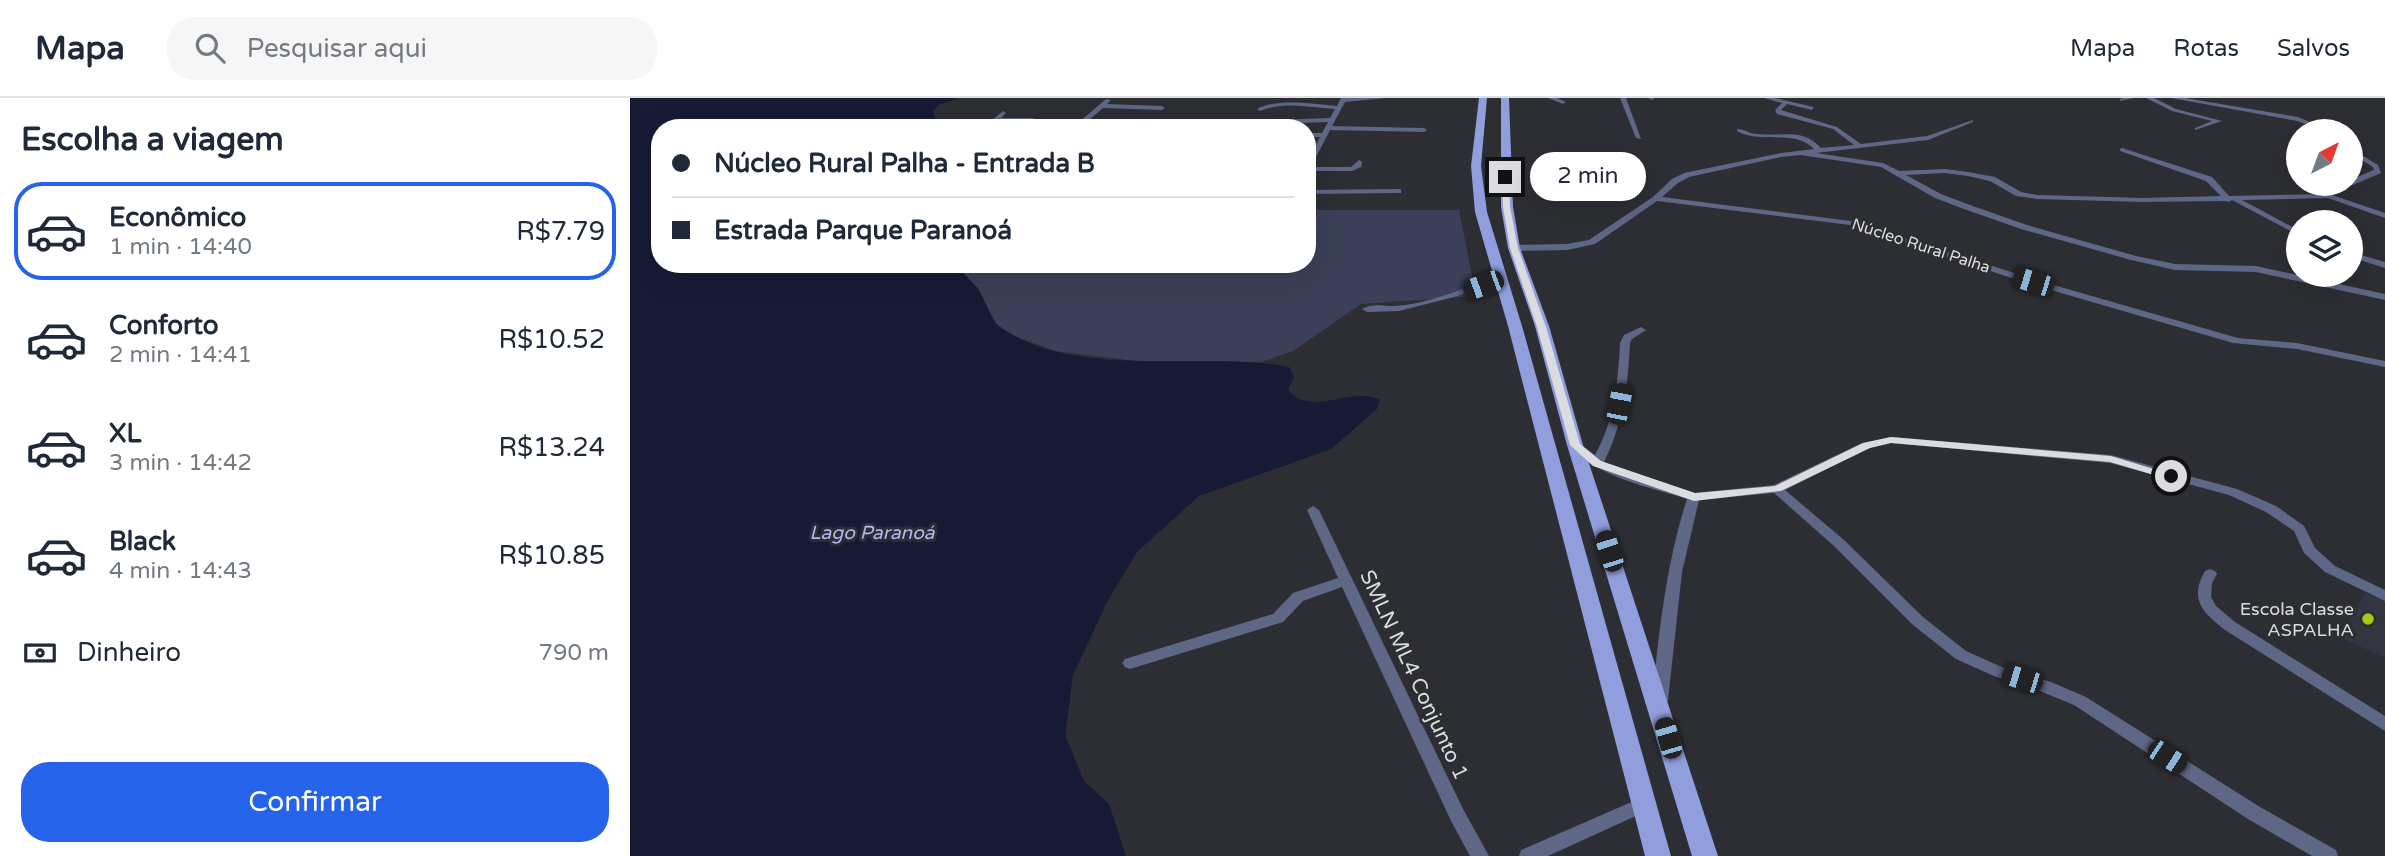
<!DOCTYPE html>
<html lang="pt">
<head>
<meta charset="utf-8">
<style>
	:root { --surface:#fff; --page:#f6f6f7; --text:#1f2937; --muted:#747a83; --line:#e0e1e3; --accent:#2563eb }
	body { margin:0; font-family:"Varela Round",sans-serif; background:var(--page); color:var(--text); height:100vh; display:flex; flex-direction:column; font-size:26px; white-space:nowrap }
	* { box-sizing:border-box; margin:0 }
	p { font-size:23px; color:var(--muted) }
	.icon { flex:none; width:38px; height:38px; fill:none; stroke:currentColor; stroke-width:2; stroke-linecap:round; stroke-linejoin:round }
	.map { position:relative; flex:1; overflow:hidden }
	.panel { display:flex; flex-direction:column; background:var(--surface); width:630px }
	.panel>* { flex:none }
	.guide { position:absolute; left:21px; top:21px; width:665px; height:154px; border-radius:28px; box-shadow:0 7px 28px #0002; display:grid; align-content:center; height:154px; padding:0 21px; background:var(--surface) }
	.needle { width:46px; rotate:41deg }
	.fabs { position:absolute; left:1656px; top:21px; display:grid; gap:14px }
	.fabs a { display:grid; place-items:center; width:77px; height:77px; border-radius:50%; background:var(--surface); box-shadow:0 7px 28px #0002; font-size:35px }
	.end { position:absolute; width:32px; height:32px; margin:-16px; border:9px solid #dbdce0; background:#111; box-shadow:0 0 0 4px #111 }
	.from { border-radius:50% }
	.bubble { position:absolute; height:49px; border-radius:24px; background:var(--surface); box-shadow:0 7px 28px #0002; font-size:23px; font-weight:600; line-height:49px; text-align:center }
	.car { position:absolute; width:21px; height:42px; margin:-21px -10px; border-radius:9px; box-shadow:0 0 5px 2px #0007; background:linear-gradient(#222 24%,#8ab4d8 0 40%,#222 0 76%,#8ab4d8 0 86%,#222 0) }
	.guide b { display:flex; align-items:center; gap:24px; height:66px; font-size:26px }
	.guide b+b { border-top:2px solid var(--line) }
	.guide i { width:18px; height:18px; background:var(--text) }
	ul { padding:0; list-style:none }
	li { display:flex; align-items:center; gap:21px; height:98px; margin:0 14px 10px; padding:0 7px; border:4px solid transparent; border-radius:28px }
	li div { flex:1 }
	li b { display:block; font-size:26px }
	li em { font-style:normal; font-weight:600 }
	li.current { border-color:var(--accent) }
	li>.icon { width:63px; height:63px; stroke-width:1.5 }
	h2 { padding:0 21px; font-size:32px; line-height:84px }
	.pay { display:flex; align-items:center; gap:18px; height:77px; padding:0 21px; font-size:26px }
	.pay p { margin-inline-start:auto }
	.action { display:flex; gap:14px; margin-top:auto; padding:14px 21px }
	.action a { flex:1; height:80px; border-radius:28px; background:var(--accent); color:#fff; font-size:28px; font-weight:600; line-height:80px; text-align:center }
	header { display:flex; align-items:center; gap:42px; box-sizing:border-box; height:98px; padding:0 35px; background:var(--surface); border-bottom:2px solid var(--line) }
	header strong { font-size:33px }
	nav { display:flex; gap:38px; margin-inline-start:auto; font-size:24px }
	.search { width:490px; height:63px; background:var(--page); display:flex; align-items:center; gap:18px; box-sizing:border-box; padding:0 24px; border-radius:28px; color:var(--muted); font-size:26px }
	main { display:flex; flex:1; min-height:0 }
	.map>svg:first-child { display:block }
	.built { fill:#333641 }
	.green { fill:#3b4058 }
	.water { fill:#161a35 }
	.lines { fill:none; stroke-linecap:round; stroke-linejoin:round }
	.street { fill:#5f6786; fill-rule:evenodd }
	.primary { fill:#909edd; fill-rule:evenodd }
	.route { fill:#dbdce0 }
	.poi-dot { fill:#abc614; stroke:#2c2e33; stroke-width:2.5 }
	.labels { text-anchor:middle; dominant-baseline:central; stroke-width:6; stroke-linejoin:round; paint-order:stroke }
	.far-street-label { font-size:16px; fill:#dbdce0; stroke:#2c2e33 }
	.poi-label { font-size:18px; fill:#dbdce0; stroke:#2c2e33; text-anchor:end }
	.water-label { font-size:19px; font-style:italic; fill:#adbbf3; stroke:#2c2e33 }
	.near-street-label { font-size:21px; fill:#dbdce0; stroke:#2c2e33 }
</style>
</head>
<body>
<header>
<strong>Mapa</strong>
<div class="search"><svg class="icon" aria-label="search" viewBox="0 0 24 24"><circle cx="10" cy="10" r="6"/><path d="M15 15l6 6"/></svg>Pesquisar aqui</div>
<nav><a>Mapa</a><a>Rotas</a><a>Salvos</a></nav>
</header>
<main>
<section class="panel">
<h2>Escolha a viagem</h2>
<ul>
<li class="current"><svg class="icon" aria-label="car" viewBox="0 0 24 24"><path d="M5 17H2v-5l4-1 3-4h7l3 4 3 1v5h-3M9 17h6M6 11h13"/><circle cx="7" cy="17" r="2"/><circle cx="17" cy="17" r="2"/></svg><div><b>Econômico</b><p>1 min · 14:40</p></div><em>R$7.79</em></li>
<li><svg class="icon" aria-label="car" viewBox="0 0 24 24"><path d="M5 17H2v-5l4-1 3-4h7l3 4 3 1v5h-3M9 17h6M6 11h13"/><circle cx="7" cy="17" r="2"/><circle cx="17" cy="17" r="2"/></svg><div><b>Conforto</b><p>2 min · 14:41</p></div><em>R$10.52</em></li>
<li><svg class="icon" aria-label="car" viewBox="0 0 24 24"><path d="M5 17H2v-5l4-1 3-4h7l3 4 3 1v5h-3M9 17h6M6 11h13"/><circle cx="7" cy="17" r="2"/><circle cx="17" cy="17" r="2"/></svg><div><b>XL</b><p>3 min · 14:42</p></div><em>R$13.24</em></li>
<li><svg class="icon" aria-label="car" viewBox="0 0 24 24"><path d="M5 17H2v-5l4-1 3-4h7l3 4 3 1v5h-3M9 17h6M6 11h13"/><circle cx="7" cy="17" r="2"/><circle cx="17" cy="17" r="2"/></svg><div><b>Black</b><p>4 min · 14:43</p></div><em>R$10.85</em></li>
</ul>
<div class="pay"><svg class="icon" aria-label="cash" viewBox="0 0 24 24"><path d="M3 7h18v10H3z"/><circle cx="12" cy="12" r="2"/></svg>Dinheiro<p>790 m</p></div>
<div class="action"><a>Confirmar</a></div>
</section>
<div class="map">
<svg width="1755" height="758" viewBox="0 0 1755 758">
	<rect width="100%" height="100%" fill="#2c2e33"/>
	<polygon class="built" points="1735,495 1755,503 1755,560 1710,539"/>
	<polygon class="green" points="677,112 829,112 846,198 731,206 663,253 631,264 506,263 425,253 387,239 367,227 348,190 323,166 677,166"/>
	<path class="water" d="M0,0H329L308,7L303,13L307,30H30V166H323C331,174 343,183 349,193C356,204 360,222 370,229C447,283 571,252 659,269L664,279L658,292C682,320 721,287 750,302L747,311L701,351L569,398L507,454L478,502L443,577L435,637L454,683L479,706L496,758H0Z"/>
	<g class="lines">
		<g class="street">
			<path d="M711,0H756L715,4L702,28L794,30L797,32L794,34L700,32L681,69H721L729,62L732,64L731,69L722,73H677V63L690,39H677V35H692L698,24L641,26L638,24L641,22L700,20L705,11C680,9 654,3 630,13L627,11C648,0 682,6 707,8Z"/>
			<polygon points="918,0 927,0 936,4 933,6"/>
			<polygon points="990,0 996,0 1011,41 1006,40"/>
			<polygon points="1018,0 1025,0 1022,2"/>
			<path d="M1134,0H1145L1184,9L1182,12L1157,6L1151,12L1207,29L1231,46L1297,38L1343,22V24L1298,42L1186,55L1253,65L1269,73L1315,71L1338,74L1365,79L1391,94L1407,97L1513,100L1591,98L1576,83L1490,53V51L1492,50L1582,79L1599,98L1699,96L1755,115V120L1698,100L1612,102L1668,132V137L1602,102L1599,104L1595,103L1513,104L1407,101L1386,98L1360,83L1338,78L1315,75L1276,77L1311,96L1340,107L1397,127L1506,158L1545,166L1626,168L1755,196V202L1626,174L1545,172L1501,162L1391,131L1334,111L1305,100L1251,69L1171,57L1151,59L1059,79L1048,85L1032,99L1221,123L1406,182L1608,240L1667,245L1755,263V269L1667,251L1603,245L1400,186L1220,127L1027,103L965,146L937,152L884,153L880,150L884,147L937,146L959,142L1023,99L1042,81L1054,75L1151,55L1184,51C1165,30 1132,47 1107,33V31C1114,31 1120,36 1128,36C1153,39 1172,29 1191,50L1224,47L1203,31L1147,16L1145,12L1152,5Z"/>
			<polygon points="1493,0 1504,0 1490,3 1490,1"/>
			<polygon points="1516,0 1524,0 1546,11 1592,23 1565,32 1565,30 1582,23 1542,13"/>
			<polygon points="1541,0 1555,0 1668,19 1702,33 1694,33 1667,23"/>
			<polygon points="476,1 481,2 477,6 532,8 535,10 532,12 473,10 450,30 415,29 401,24 365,24 362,22 373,13 376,15 371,20 402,20 416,25 448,25"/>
			<polygon points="1720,50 1748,67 1751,75 1723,87 1717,87 1720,86 1720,82 1744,72 1743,69 1720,55"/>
			<polygon points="771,91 771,95 768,95 677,96 677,92"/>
			<polygon points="1720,154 1755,164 1755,170 1720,159"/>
			<path d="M870,178L874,181L873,183L824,199L769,213L737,214L732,211C742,205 753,208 764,208C797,207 838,188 870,178Z"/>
			<path d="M1011,229L1016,232L1002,241L1000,245C998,287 993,326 974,364L988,371L1065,395L1144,387L1232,345L1261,339L1481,357L1607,391L1646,408L1674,428L1685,450L1705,468L1755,492V503L1695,474L1674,455L1664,433L1636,414L1599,397L1480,365L1261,345L1239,350L1155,392L1214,442L1293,519L1336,553L1374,570L1421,584L1456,599L1630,709L1706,752L1708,758H1682L1618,721L1444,607L1410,593L1364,578L1326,561L1283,527L1204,448L1144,395L1069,402L1052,474L1038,602L1036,606L1030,608L1024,606L1022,602C1029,534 1036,466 1057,401C1016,388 969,380 939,347L941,345H949L965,357C984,323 988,284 990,245L994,237Z"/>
			<polygon points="683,408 689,412 833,711 859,758 840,758 821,723 712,489 673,503 653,524 500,571 495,569 492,565 495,561 643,516 663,495 708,480 677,412"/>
			<path d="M1580,471L1585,473L1587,476L1582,485L1581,499L1586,508L1605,524L1755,618V633L1595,532C1572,514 1559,501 1575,473Z"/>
			<polygon points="1013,699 1019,702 1022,707 1019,712 918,758 889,758 891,752"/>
		</g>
		<g class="primary">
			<polygon points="849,0 857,0 851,68 857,114 892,228 1041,758 1015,758 878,228 845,114 841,68"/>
			<polygon points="871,0 879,0 883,109 890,150 919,228 953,347 1088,758 1062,758 937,347 905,228 878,150 871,109"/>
		</g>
	</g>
	<polygon class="route" points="875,77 879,79 880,109 888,150 916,229 950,346 971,363 1065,395 1145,388 1233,345 1261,339 1481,358 1547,378 1541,382 1480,364 1261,345 1240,350 1151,393 1064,403 963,368 940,347 907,229 880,150 873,109 872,79"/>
	<circle class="poi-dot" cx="1738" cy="521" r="7"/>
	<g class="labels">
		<g class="far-street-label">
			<text transform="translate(1291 148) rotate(18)">Núcleo Rural Palha</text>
		</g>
		<g class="poi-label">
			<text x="1724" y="511">Escola Classe<tspan x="1724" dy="21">ASPALHA</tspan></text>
		</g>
		<g class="water-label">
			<text x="242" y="435">Lago Paranoá</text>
		</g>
		<g class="near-street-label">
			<text transform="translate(784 577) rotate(65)">SMLN ML4 Conjunto 1</text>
		</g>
	</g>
</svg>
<div class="fabs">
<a><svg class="needle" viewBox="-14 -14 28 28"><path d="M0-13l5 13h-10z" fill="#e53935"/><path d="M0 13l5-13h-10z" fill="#747a83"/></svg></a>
<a><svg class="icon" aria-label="layers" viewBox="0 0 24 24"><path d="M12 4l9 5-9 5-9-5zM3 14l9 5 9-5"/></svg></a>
</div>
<i class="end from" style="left:1541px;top:378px"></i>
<i class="end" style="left:875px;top:79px"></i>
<div class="bubble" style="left:900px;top:54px;width:116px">2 min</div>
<i class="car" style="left:1403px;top:184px;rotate:287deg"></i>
<i class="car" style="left:853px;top:187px;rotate:250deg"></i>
<i class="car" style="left:989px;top:306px;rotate:11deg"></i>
<i class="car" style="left:979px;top:453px;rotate:342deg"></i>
<i class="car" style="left:1392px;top:581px;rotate:287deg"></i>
<i class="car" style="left:1038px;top:640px;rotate:344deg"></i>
<i class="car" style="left:1537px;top:659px;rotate:123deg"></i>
<div class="guide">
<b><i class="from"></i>Núcleo Rural Palha - Entrada B</b>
<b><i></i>Estrada Parque Paranoá</b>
</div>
</div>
</main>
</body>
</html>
